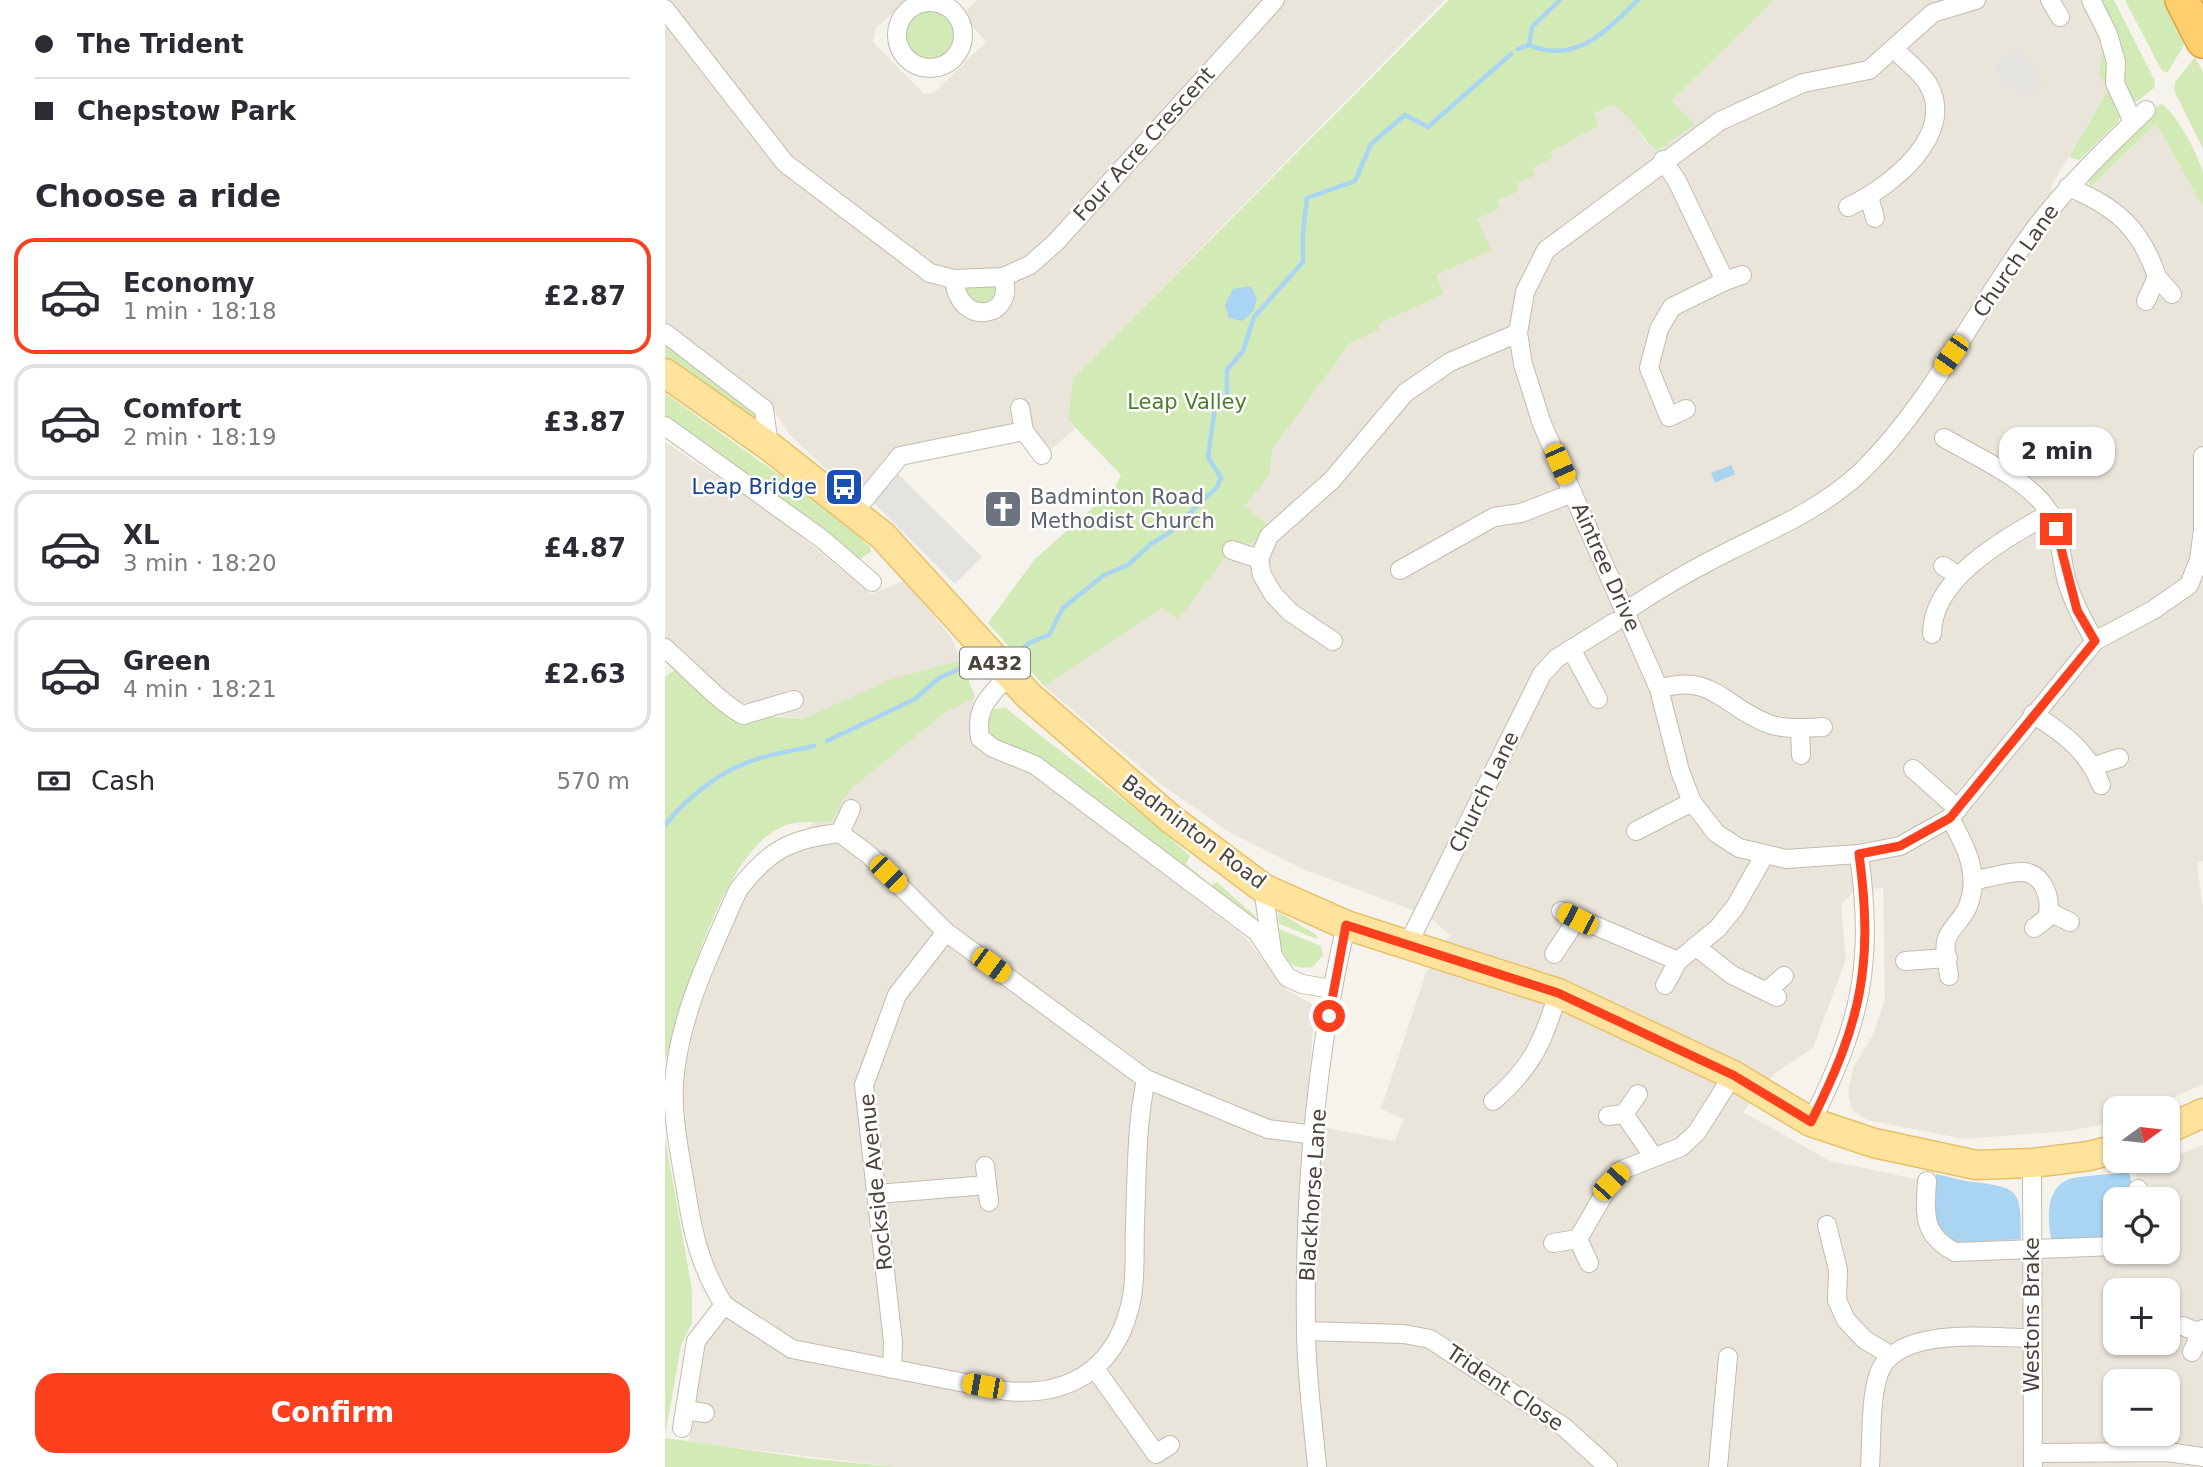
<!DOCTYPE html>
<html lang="en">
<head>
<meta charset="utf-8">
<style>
	:root { --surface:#fff; --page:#f2f2f3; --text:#2b2b33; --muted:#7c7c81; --line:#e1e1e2; --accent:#fc3f1d }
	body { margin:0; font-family:"DejaVu Sans",sans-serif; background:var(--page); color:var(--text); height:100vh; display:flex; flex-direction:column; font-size:26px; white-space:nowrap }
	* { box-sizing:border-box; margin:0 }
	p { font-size:23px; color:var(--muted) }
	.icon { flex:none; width:38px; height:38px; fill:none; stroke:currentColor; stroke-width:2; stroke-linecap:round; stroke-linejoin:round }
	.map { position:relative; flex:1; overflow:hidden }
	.sheet { display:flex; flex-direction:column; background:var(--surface); width:665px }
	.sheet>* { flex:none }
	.banner { display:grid; align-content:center; height:154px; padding:0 35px; background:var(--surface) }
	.needle { width:46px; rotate:75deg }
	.controls { position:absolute; left:1438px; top:1096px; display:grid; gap:14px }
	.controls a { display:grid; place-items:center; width:77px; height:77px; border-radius:14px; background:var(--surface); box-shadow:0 2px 5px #0004; font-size:35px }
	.end { position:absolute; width:32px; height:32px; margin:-16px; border:9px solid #fc3f1d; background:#fff; box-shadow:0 0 0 4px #fff }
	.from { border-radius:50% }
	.bubble { position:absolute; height:49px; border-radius:21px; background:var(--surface); box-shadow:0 2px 5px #0004; font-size:23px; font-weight:700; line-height:49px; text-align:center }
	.car { position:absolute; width:21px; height:42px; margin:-21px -10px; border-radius:9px; box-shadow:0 0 5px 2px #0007; background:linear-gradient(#f5c518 24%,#345 0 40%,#f5c518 0 76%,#345 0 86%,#f5c518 0) }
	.banner b { display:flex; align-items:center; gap:24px; height:66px; font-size:26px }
	.banner b+b { border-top:2px solid var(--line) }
	.banner i { width:18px; height:18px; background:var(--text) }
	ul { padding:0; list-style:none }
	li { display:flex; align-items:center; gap:21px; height:116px; margin:0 14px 10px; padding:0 21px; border:4px solid var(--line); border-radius:21px }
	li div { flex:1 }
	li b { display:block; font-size:26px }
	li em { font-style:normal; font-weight:700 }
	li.active { border-color:var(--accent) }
	li>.icon { width:63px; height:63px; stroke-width:1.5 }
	h2 { padding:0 35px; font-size:32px; line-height:84px }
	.pay { display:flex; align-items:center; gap:18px; height:77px; padding:0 35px; font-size:26px }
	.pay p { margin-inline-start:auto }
	.button { display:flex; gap:14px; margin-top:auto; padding:14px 35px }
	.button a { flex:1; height:80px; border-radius:21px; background:var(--accent); color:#fff; font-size:28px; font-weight:700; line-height:80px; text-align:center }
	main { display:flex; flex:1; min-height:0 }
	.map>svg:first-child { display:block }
	.residential { fill:#eae5da; fill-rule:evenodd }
	.green { fill:#d2eab5 }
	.parking { fill:#e5e3e0 }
	.water { fill:#a9d4f2 }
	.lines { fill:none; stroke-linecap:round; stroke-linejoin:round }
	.stream { stroke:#a9d4f2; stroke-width:4.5 }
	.street-casing { stroke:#c2bbae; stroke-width:20 }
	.primary-casing { stroke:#e6c16a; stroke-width:31 }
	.highway-casing { stroke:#e0a43c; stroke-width:36 }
	.street { stroke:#fff; stroke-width:18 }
	.primary { stroke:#ffe39c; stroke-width:28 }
	.highway { stroke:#ffcf6e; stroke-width:33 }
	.route { stroke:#fc3f1d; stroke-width:9 }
	.labels { text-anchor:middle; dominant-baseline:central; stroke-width:5; stroke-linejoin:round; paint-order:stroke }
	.shield { fill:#fff; stroke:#817c74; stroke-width:2 }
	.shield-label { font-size:19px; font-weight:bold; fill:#4b4439 }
	.street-label { font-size:21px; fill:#4b4439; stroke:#fff }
	.park-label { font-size:21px; fill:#4a7f2a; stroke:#fff }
	.transit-label { font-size:21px; fill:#164399; stroke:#fff; text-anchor:end }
	.worship-label { font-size:21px; fill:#5b616d; stroke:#fff; text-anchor:start }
</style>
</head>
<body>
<main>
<section class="sheet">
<div class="banner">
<b><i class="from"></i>The Trident</b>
<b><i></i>Chepstow Park</b>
</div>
<h2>Choose a ride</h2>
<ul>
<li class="active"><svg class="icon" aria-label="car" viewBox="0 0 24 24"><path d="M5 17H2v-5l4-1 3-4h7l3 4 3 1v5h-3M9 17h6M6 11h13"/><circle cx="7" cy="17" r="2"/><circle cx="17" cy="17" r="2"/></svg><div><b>Economy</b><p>1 min · 18:18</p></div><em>£2.87</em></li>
<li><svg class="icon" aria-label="car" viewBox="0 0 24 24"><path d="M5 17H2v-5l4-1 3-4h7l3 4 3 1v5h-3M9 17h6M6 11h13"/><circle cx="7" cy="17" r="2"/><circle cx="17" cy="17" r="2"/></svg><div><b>Comfort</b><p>2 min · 18:19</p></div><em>£3.87</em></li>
<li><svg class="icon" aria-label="car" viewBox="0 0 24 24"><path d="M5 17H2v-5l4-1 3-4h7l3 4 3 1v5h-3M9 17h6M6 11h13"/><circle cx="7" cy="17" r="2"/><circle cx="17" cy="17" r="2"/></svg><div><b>XL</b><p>3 min · 18:20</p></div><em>£4.87</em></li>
<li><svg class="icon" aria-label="car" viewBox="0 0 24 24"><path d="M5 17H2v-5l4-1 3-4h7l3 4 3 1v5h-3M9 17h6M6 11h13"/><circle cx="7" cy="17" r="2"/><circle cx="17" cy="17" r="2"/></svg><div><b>Green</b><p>4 min · 18:21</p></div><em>£2.63</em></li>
</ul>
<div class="pay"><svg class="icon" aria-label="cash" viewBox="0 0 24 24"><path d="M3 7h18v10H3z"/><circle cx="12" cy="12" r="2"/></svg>Cash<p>570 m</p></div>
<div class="button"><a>Confirm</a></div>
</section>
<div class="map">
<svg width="1538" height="1467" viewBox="0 0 1538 1467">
	<rect width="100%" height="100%" fill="#f6f3ec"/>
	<g class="residential">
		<polygon points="0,0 242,0 211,28 208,42 259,94 269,93 321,42 304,22 302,10 312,0 780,0 408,378 403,420 410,429 381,453 362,428 234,452 194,500 123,433 107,407 0,323"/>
		<path d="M1109,0H1416L1439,44L1443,90L1385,188L1409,202L1491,122L1538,207V861L1532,863L1538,910V1084L1485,1108H1451V1121L1443,1124L1402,1131L1300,1139L1202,1120L1187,1110L1183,1094L1188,1068L1208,1035L1220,999L1218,888L1189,891L1176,905L1181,959L1148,1048L1109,1074L1078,1112L1165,1161L1256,1180L1286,1256L1432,1257L1451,1251H1503V1199H1477L1470,1171L1538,1145V1467H233L24,1442L38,1346L69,1305L49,1281L35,1240L16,1121L15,1092L32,1015L67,924L88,884L167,803L281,712L303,698L310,697L305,717L308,741L370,776L579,936L622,990L650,1006L640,1124L730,1141L739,1119L716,1109L761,973L785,935L763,916L638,869L566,833L494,783L379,686L497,608L559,557L570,544L579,506L605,474L607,450L685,343L714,330L712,324L779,294L770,275L825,250L811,219L835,208L832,201L854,191L851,184L869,175L866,168L888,158L886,152L934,125L929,113L948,105L963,114L980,141L991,151L1030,124L1007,101ZM1451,1290H1503V1342H1451ZM1451,1381H1503V1433H1451Z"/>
		<polygon points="0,442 114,518 206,594 239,581 286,637 296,660 270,674 138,719 80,710 0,640"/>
	</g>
	<g class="green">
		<path d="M784,0H1109L1007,101L1030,124L992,151C974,136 968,116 948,105L929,113L934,125L886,152L888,158L867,168L870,175L851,184L854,191L832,201L835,208L812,219L826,250L771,275L779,294L713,324L714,330L685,343L607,450L605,474L580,506L605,527C594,541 588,545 570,544L514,619L497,608L379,686L323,623L369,560L450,488L456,475L403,420L408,378Z"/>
		<polygon points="1429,0 1449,0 1490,81 1489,88 1471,102 1461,102"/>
		<polygon points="1460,0 1501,0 1521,41 1503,72 1497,71"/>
		<circle cx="265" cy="35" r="27"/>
		<polygon points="1439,44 1456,114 1452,123 1414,160 1404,157 1443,90 1434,74"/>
		<polygon points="1530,57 1538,72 1538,149 1509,90 1510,82"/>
		<path d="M1495,104C1508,106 1536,160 1538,173C1538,184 1538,196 1538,207L1491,123L1425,187L1422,174Z"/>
		<polygon points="340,285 318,311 292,287"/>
		<polygon points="0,340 88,406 90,416 86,425 0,360"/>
		<polygon points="0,393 167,513 205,547 206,552 193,560 0,422"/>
		<path d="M296,660L310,697L281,712L188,787L176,802L168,821C155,823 138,821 125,824C59,840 17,1004 0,1062V677L8,671L16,670L61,713L138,719L224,680Z"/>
		<path d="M341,708C402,758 467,802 525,856L521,864L546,885L552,882L590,916L594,926L379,763L325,737L322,720L327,709Z"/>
		<polygon points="613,912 652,935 652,939 614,924"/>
		<path d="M614,929L656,946L658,955L648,967C620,971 616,954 614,929Z"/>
		<polygon points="0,1138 27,1290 27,1323 16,1345 0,1436"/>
		<polygon points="0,1438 148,1459 233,1467 0,1467"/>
	</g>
	<g class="parking">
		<polygon points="1355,49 1378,84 1359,96 1351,84 1344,89 1329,66"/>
		<polygon points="231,472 317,557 290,584 204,498"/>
	</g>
	<g class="water">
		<polygon points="586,286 592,299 588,311 578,321 564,318 560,305 568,289"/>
		<polygon points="1066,465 1070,474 1050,483 1046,473"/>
		<path d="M1464,1172L1470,1199H1451V1237L1387,1242C1383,1222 1379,1191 1402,1180C1409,1176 1452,1174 1464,1172Z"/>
		<path d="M1271,1174C1283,1176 1296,1181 1309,1182C1355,1188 1356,1190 1356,1239L1292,1243C1263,1221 1268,1206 1271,1174Z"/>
	</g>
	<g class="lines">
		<g class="stream">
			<polyline points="864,45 867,27 895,0"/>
			<path d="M853,49L864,45C911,65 942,30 973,0"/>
			<polyline points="352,654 364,643 384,635 398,608 439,575 463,565 486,544 504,533 552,487 556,478 543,457 550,408 562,404 562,370 578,351 589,317 638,262 638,232 642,198 690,181 706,144 740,115 763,127 846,54"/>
			<polyline points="162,741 250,699 274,678 299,667"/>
			<path d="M0,825C20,800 50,775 81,763C102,754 127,751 149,746"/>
		</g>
		<defs>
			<g id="street">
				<polyline points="1311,0 1268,13 1204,70 1138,83 1055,121 881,250 860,292 853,333 858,364 877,424 994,689 1015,771 1027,802 1051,833 1074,848 1121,859 1194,854 1235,846 1285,818 1430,641 1488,610 1524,585 1534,560 1538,530 1538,456"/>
				<polyline points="1385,0 1395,17"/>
				<polyline points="1426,0 1443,34 1451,62 1450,83 1468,122"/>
				<circle cx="265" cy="35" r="33"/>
				<polyline points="0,9 120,163 265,273 289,279 338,277 365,265 391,242 610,0"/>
				<polyline points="998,160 1012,181 1060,281 1077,275"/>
				<path d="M1403,187C1450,206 1476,228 1492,277L1481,301"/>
				<polyline points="1204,197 1210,218"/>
				<path d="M1183,207C1223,188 1293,136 1263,84C1255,71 1240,60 1229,49"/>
				<polyline points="1492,277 1507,294"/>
				<path d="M289,279C293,328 352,319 338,277"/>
				<polyline points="0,333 99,409 104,446"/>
				<polyline points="355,408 359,431"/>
				<polyline points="1021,409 1004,417 984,368 994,329 1007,307 1060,281"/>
				<polyline points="0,426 157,539 207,582"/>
				<path d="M1279,438C1310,456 1371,483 1386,516C1396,537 1396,557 1401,578C1407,601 1418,621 1430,641"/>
				<polyline points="189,512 235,456 359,431 377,455"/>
				<polyline points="567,550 594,559"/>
				<polyline points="1278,566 1294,576"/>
				<polyline points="735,570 829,517 856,513 908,493"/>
				<path d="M961,611C995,588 1030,568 1066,550C1113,527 1159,507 1197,471C1266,403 1309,312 1366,234C1400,188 1440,149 1481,110"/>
				<path d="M1267,634C1267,577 1342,538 1385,513"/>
				<polyline points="668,641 625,612 608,594 597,575 594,559 604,536 667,480 740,393 785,362 853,333"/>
				<path d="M0,648C22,667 55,703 78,715L129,700"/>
				<polyline points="906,649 933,699"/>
				<path d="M344,675C324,697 310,707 315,738L328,748L370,765L592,932L622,977L637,984L667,989"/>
				<path d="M994,689C1048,672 1058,707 1104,724C1122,730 1140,728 1158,727"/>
				<path d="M1368,714C1397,732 1424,752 1436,785"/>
				<polyline points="1135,728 1136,755"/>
				<polyline points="1429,766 1454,758"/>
				<polyline points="1248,769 1293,809"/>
				<polyline points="971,831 1027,802"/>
				<polyline points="175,833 204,855 281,932 481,1079 603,1129 650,1135"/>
				<polyline points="175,833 186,809"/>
				<path d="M1308,881C1323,878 1343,871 1359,872C1380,875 1387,900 1382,918L1369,928"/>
				<polyline points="598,888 607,951"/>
				<polyline points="896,911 1013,961"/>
				<polyline points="1384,912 1405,922"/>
				<polyline points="743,944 877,674 892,658 950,622"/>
				<polyline points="1030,946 1067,975 1112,997"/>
				<polyline points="889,954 912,919"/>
				<polyline points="1240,961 1283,958"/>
				<path d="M1284,976C1283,966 1278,947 1282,938C1287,926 1299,918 1303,906C1316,874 1300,845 1285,818"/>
				<polyline points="1000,985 1013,961 1053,928 1070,907 1099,856"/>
				<polyline points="1102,991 1119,976"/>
				<path d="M828,1101C867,1068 879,1040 893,993"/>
				<polyline points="959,1114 988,1156"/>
				<polyline points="943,1116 959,1114 973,1094"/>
				<path d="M1146,1122C1196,1023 1209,965 1194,854"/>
				<polyline points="1367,1163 1368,1467"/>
				<polyline points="320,1166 324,1202"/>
				<path d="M1262,1181C1260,1214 1257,1235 1290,1252L1451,1246"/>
				<polyline points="1473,1189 1474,1199"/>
				<polyline points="212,1194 322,1185"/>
				<polyline points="1162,1225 1173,1270 1172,1300 1181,1320 1200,1340 1225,1355"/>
				<polyline points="913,1239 946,1182 957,1170 1016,1147 1032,1132 1068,1075"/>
				<polyline points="888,1243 913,1239 924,1263"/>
				<path d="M59,1305C35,1266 28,1235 21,1190C15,1155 7,1118 9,1083C14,1015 46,952 73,890C104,850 124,839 175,833"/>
				<polyline points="1518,1326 1536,1334"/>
				<polyline points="641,1331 739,1334 765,1339 899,1427 943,1467"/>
				<polyline points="1527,1352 1538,1329"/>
				<polyline points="227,1369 228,1342 199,1085 232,995 281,932"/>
				<polyline points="431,1370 491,1454 505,1445"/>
				<polyline points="20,1410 40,1413"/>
				<path d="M17,1428L31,1341L59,1305L127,1349L341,1391C409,1397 454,1365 467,1297C471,1274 469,1247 470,1223C472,1174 471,1127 481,1079"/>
				<polyline points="1368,1453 1503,1452 1538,1457"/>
				<path d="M652,1467C648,1421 641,1375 641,1329C639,1195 651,1055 681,925"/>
				<polyline points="1053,1467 1063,1357"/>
				<path d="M1205,1467C1207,1438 1205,1403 1213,1376C1228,1325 1324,1338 1365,1338"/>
			</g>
			<g id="primary">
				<polyline points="0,373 104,446 218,536 364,696 506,819 598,888 681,925 893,993 1068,1075 1146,1122 1209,1143 1311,1165 1367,1163 1424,1156 1451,1149"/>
				<polyline points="1503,1129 1538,1113"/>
			</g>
			<polyline id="highway" points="1517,0 1538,41"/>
		</defs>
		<use href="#street" class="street-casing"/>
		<use href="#primary" class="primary-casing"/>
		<use href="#highway" class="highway-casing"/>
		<use href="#street" class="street"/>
		<use href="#primary" class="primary"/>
		<use href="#highway" class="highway"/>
	</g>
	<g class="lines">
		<path class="route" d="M664,1016L681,925L893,993L1068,1075L1146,1122C1196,1023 1209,965 1194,854L1235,846L1285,818L1430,641L1412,610L1391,529"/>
	</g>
	<defs>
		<symbol id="bus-square" viewBox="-11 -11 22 22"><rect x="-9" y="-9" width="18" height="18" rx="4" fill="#1a4fb4" stroke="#fff"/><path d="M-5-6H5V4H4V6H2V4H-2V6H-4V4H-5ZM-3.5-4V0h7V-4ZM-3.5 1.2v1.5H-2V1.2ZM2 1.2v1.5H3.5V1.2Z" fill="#fff"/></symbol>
		<symbol id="church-square" viewBox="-11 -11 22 22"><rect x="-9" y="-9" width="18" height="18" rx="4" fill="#6b7280" stroke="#fff"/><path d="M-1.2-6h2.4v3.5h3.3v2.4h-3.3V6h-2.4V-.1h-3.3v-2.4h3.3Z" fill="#fff"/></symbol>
	</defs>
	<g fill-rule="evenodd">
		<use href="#bus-square" x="157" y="465" width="44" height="44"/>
		<use href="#church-square" x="316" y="487" width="44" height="44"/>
	</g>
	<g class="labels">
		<rect class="shield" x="295" y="647.5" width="70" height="31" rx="5"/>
		<g class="shield-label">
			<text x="330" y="663">A432</text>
		</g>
		<g class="street-label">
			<text transform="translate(479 144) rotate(-48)">Four Acre Crescent</text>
			<text transform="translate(1351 261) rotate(-55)">Church Lane</text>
			<text transform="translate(941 567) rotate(66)">Aintree Drive</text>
			<text transform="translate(819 792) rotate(-64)">Church Lane</text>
			<text transform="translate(529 832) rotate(37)">Badminton Road</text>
			<text transform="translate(211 1182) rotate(-96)">Rockside Avenue</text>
			<text transform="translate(648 1195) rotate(-86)">Blackhorse Lane</text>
			<text transform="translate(1367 1315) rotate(-90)">Westons Brake</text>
			<text transform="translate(840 1388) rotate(34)">Trident Close</text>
		</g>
		<g class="park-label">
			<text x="522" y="402">Leap Valley</text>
		</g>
		<g class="transit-label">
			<text x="152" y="487">Leap Bridge</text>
		</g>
		<g class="worship-label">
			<text x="365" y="497">Badminton Road<tspan x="365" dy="24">Methodist Church</tspan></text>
		</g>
	</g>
</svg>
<div class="controls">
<a><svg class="needle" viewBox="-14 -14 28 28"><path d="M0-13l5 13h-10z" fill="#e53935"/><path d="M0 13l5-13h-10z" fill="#7c7c81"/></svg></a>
<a><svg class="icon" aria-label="locate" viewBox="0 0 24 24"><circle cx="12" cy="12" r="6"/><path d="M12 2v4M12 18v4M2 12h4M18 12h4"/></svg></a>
<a>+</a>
<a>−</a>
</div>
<i class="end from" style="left:664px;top:1016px"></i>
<i class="end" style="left:1391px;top:529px"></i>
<div class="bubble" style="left:1334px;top:427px;width:116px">2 min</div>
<i class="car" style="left:1286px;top:355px;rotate:215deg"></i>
<i class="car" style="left:895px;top:464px;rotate:156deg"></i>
<i class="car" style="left:223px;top:874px;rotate:135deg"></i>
<i class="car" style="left:912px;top:919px;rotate:297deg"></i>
<i class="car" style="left:326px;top:965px;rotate:126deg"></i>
<i class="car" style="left:946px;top:1182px;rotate:43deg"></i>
<i class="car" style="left:318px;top:1386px;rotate:280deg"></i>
</div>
</main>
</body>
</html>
